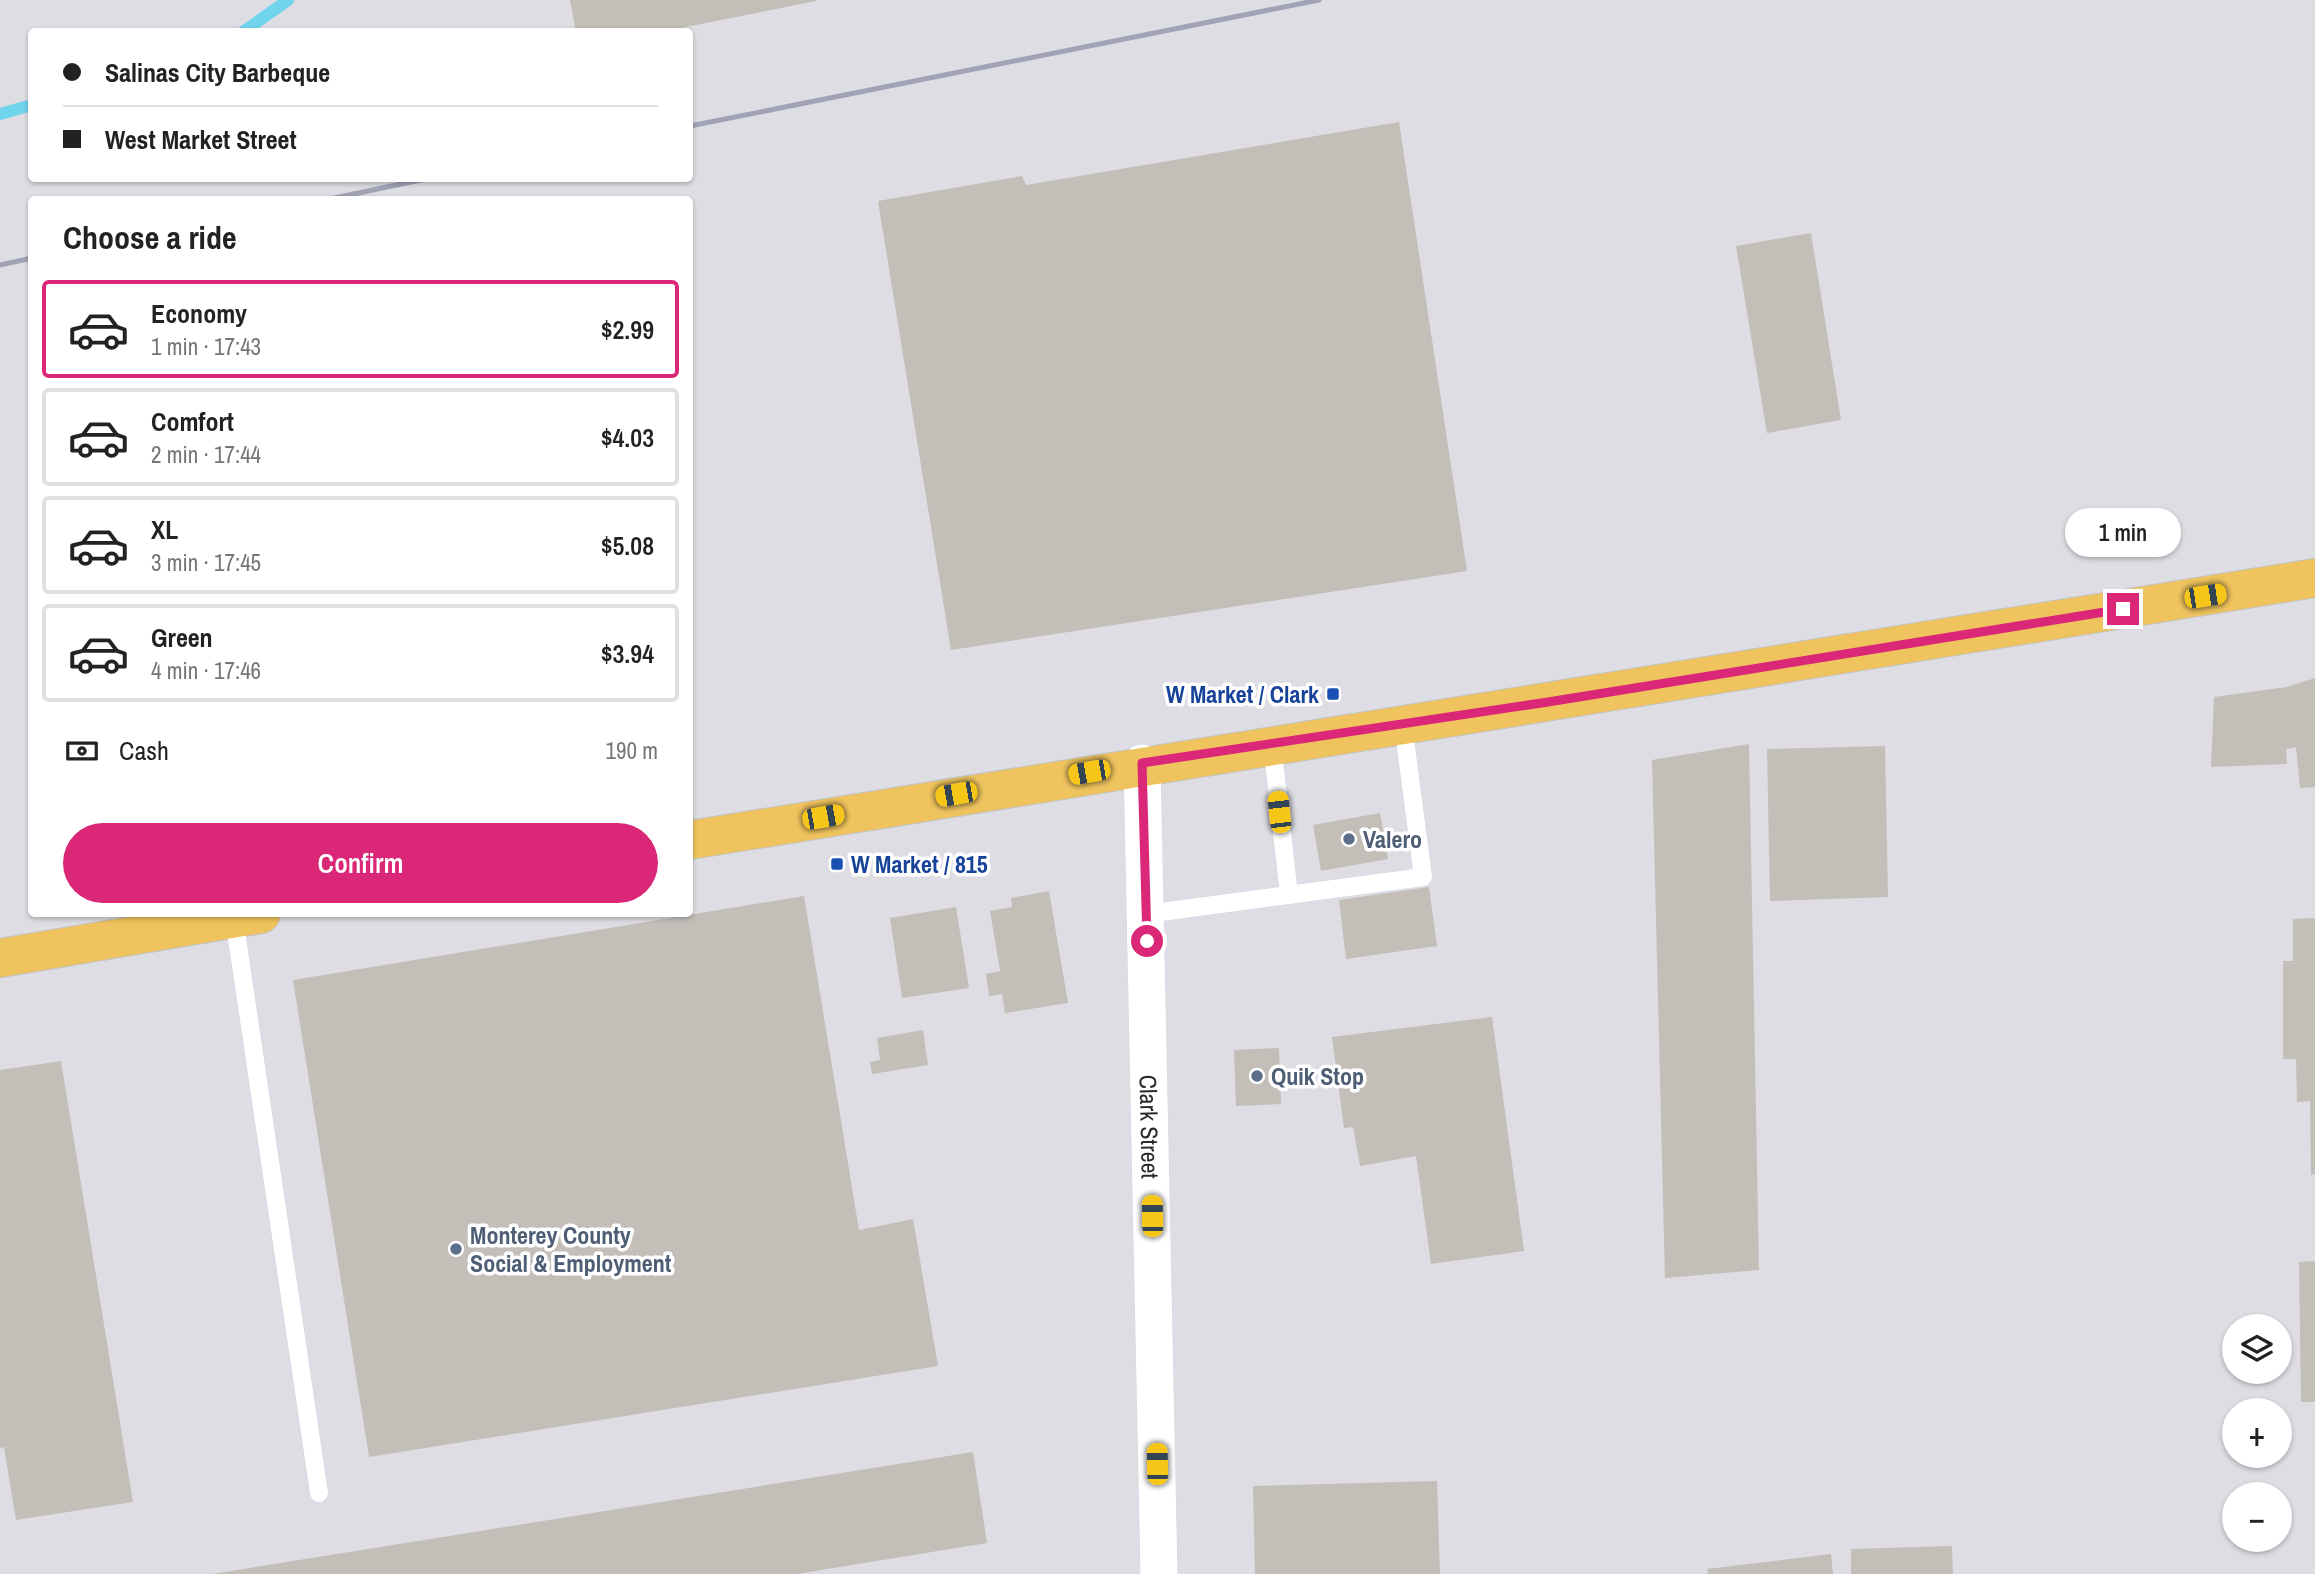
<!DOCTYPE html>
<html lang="en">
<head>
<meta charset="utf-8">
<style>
	:root { --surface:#fff; --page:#f2f2f2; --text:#222; --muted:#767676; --line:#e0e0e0; --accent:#db2777 }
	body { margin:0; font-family:"Archivo Narrow",sans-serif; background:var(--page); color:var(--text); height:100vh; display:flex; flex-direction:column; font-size:26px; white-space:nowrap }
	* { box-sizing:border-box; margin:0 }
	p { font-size:23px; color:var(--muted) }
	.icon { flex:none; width:38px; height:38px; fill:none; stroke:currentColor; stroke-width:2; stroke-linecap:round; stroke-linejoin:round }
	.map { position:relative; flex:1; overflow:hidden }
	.sheet { position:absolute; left:28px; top:196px; width:665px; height:721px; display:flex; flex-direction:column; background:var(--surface); border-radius:7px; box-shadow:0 2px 5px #0004 }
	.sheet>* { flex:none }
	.banner { position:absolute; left:28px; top:28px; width:665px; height:154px; border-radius:7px; box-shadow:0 2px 5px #0004; display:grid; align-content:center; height:154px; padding:0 35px; background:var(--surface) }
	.controls { position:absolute; left:2222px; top:1314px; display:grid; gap:14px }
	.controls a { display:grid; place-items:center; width:70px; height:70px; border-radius:50%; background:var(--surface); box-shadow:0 2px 5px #0004; font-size:35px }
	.end { position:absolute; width:32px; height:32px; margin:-16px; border:9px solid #db2777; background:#fff; box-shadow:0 0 0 4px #fff }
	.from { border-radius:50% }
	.bubble { position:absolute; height:49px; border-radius:24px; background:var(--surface); box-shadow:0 2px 5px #0004; font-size:23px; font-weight:600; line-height:49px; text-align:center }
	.car { position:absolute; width:21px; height:42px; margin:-21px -10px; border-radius:9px; box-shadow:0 0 5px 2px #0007; background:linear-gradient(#f5c518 24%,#345 0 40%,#f5c518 0 76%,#345 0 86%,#f5c518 0) }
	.banner b { display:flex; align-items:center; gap:24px; height:66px; font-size:26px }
	.banner b+b { border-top:2px solid var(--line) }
	.banner i { width:18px; height:18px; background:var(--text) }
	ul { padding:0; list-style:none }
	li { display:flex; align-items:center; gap:21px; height:98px; margin:0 14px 10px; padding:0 21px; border:4px solid var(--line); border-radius:7px }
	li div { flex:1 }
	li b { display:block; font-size:26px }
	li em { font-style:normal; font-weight:600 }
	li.active { border-color:var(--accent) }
	li>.icon { width:63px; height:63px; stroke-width:1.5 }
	h2 { padding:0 35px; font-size:32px; line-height:84px }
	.pay { display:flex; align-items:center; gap:18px; height:77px; padding:0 35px; font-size:26px }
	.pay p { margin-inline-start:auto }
	.action { display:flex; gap:14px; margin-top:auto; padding:14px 35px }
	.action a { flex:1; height:80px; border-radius:42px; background:var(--accent); color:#fff; font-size:28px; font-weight:600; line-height:80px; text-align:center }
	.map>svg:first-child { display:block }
	.industrial { fill:#dedde4; fill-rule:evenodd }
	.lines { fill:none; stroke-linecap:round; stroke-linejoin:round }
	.stream { stroke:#70d4ed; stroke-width:12 }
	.building { fill:#c4beb9 }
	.service-casing { stroke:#d1d6e3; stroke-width:19 }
	.minor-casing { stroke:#d1d6e3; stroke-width:38 }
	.primary-casing { stroke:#c3c3c3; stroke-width:40 }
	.service { stroke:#fff; stroke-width:18 }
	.minor { stroke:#fff; stroke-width:37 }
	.primary { stroke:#efc35e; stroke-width:38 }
	.rail { stroke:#9fa3b4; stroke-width:5 }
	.route { stroke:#db2777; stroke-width:9 }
	.transit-dot { fill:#1a4fb4; stroke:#fff; stroke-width:2.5 }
	.service-dot { fill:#5c6f8a; stroke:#fff; stroke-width:2.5 }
	.labels { text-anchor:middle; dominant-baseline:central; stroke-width:7; stroke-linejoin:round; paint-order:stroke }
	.transit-label { font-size:24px; font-weight:bold; fill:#164399; stroke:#fff; text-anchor:end }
	.service-label { font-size:24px; font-weight:bold; fill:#4e5e75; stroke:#fff; text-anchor:start }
	.street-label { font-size:24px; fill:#2a2a2a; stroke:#fff }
</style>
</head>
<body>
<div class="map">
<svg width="2315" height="1574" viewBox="0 0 2315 1574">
	<rect width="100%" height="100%" fill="#ece4dc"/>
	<path class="industrial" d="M0,0H2315V1574H0ZM32,32H690V178H32ZM32,200H690V914H32ZM2235,1326H2280V1372H2235ZM2235,1410H2280V1456H2235ZM2235,1494H2280V1540H2235Z"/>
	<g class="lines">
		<g class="stream">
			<polyline points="243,32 288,0"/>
			<polyline points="0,114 32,105"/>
		</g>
	</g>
	<g class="building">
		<polygon points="570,0 816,0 816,1 661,32 576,32"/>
		<polygon points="1399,122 1467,571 951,650 878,201 1022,176 1026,185"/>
		<polygon points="1811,233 1841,420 1767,433 1736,246"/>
		<polygon points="2315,678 2315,787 2300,788 2296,747 2286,749 2287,764 2211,767 2214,697 2287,687"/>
		<polygon points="1749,744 1759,1270 1665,1278 1652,760"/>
		<polygon points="1885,746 1888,897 1770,901 1767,749"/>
		<polygon points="1380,813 1388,859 1321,871 1313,825"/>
		<polygon points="1429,887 1437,946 1346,959 1339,900"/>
		<polygon points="1049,891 1068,1003 1005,1013 1002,994 989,996 986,974 1000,971 990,911 1012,907 1011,898"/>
		<polygon points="804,896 859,1230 913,1219 938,1366 369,1457 293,980"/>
		<polygon points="956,907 969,988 902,998 890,918"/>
		<polygon points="2315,918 2315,1174 2311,1175 2310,1101 2297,1102 2296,1059 2283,1059 2283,961 2293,961 2293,919"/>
		<polygon points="1492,1017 1524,1251 1431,1264 1416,1156 1360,1166 1353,1127 1344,1128 1332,1037"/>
		<polygon points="923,1030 928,1065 872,1074 870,1062 880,1060 877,1038"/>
		<polygon points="1279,1048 1281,1104 1236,1106 1234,1050"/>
		<polygon points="61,1061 133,1502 16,1520 4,1447 0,1448 0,1070"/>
		<polygon points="2315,1261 2315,1402 2301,1402 2299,1262"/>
		<polygon points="973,1452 987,1543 797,1574 212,1574"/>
		<polygon points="1437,1481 1440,1574 1255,1574 1253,1486"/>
		<polygon points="1952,1546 1953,1574 1851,1574 1851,1549"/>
		<polygon points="1831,1554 1833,1574 1708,1574 1707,1569"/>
	</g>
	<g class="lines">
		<defs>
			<g id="service">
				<polyline points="1272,743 1289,895"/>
				<polyline points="1146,914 1423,877 1403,724"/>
				<polyline points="234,918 319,1493"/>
			</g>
			<g id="minor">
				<path id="s1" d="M1142,763L1159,1574"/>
			</g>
			<g id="primary">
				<path d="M690,840C1230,748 1773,666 2315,578"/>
				<polyline points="0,958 261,914"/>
			</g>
		</defs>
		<use href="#service" class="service-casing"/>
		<use href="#minor" class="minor-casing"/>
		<use href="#primary" class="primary-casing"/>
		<use href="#service" class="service"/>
		<use href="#minor" class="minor"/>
		<use href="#primary" class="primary"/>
		<g class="rail">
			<polyline points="690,126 1319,0"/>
			<polyline points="325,200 430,178"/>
			<polyline points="0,265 32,258"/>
		</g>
	</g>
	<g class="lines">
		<polyline class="route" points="1147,941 1142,763 1548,702 2123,609"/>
	</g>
	<g class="transit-dot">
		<rect x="1326" y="687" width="14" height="14" rx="3.5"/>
		<rect x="830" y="857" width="14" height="14" rx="3.5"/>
	</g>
	<g class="service-dot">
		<circle cx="1349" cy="839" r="7"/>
		<circle cx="1257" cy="1076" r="7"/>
		<circle cx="456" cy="1249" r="7"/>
	</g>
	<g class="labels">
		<g class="transit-label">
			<text x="1319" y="694">W Market / Clark</text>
			<text x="851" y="864" text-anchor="start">W Market / 815</text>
		</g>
		<g class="service-label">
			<text x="1363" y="839">Valero</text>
			<text x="1271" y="1076">Quik Stop</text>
			<text x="470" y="1235">Monterey County<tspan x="470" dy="28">Social &amp; Employment</tspan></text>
		</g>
		<g class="street-label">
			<text stroke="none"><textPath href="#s1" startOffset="364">Clark Street</textPath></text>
		</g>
	</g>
</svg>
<div class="controls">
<a><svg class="icon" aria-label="layers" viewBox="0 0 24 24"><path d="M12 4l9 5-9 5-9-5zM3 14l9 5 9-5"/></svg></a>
<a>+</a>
<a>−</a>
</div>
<i class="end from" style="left:1147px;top:941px"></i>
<i class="end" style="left:2123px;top:609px"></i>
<div class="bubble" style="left:2065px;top:508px;width:116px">1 min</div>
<i class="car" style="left:2205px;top:596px;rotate:81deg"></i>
<i class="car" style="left:1089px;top:772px;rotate:260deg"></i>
<i class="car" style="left:956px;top:794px;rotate:260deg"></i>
<i class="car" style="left:1279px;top:812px;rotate:354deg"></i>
<i class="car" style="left:823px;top:817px;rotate:80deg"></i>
<i class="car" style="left:1152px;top:1216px;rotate:359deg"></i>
<i class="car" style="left:1157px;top:1464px;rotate:359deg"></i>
<div class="banner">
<b><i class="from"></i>Salinas City Barbeque</b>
<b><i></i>West Market Street</b>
</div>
<section class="sheet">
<h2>Choose a ride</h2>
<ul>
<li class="active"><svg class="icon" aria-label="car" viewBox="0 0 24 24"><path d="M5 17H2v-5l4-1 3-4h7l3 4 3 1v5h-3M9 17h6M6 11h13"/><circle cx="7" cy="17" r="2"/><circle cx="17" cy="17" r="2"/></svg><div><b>Economy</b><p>1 min · 17:43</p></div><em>$2.99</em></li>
<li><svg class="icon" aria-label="car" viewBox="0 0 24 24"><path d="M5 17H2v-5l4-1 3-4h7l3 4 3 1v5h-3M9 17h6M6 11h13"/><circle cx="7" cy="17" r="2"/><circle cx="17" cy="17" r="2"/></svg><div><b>Comfort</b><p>2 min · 17:44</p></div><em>$4.03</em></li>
<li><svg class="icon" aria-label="car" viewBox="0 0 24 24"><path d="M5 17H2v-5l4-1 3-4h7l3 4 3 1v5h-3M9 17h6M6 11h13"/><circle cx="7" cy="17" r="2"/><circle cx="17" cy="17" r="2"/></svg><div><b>XL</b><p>3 min · 17:45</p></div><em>$5.08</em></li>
<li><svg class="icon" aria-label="car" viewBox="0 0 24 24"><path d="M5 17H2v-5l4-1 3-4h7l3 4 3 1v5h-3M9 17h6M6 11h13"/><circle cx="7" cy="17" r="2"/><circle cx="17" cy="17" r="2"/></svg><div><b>Green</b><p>4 min · 17:46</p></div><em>$3.94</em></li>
</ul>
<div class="pay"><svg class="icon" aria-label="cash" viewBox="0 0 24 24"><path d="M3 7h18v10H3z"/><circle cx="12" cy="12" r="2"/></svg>Cash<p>190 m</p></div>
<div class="action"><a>Confirm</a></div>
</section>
</div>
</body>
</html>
